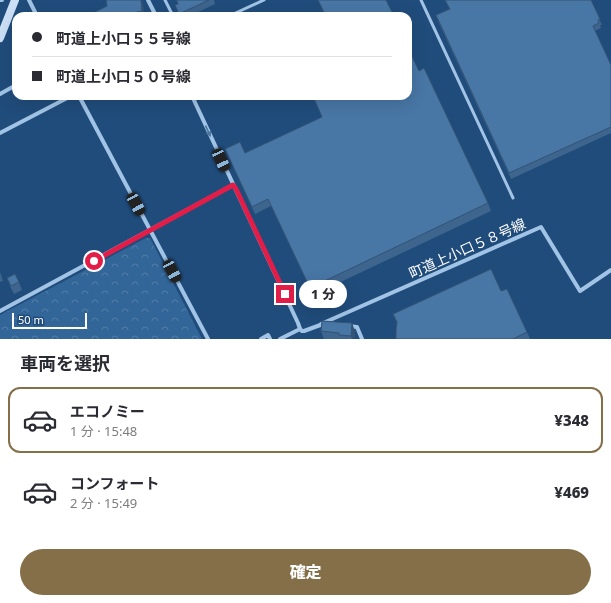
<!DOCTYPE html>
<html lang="ja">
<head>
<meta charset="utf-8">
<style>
	:root { --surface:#fff; --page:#f2f2f3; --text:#2b2b33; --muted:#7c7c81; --line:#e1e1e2; --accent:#856f48 }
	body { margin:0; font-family:"Noto Sans","Noto Sans JP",sans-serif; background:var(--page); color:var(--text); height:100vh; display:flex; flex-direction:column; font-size:15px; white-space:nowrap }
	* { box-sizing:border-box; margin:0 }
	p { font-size:13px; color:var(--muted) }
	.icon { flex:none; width:22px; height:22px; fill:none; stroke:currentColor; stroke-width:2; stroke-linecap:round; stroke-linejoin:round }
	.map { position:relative; height:339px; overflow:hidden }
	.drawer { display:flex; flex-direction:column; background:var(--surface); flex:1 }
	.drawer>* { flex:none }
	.banner { position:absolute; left:12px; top:12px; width:400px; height:88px; border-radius:12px; box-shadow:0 4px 16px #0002; display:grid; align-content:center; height:88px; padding:0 20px; background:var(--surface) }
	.scale { position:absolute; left:12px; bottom:10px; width:75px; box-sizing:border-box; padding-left:4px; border:2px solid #fff; border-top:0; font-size:11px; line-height:14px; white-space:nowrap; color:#fff; -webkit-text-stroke:3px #204c7b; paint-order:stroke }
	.end { position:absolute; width:18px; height:18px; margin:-9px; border:5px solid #e11d48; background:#fff; box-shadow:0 0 0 2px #fff }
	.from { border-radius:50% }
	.bubble { position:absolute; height:28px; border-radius:14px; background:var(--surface); box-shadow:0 4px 16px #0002; font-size:13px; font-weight:800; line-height:28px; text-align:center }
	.car { position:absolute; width:12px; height:24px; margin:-12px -6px; border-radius:5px; box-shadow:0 0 3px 1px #0007; background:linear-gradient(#222 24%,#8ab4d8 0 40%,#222 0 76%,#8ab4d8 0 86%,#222 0) }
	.banner b { display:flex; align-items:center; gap:14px; height:38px; font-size:15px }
	.banner b+b { border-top:1px solid var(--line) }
	.banner i { width:10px; height:10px; background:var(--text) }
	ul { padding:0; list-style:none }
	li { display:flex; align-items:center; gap:12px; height:66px; margin:0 8px 6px; padding:0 12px; border:2px solid transparent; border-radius:12px }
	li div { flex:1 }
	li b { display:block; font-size:15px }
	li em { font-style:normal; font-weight:800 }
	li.on { border-color:var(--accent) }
	li>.icon { width:36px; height:36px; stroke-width:1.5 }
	h2 { padding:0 20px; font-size:18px; line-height:48px }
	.action { display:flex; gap:8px; margin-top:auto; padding:8px 20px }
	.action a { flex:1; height:46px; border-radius:24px; background:var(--accent); color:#fff; font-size:16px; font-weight:800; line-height:46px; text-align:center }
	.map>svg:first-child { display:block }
	.park { fill:url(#park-crowns) }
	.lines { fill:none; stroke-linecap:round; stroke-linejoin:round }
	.lane { stroke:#a1c4e6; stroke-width:3 }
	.street { stroke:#a1c4e6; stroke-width:4 }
	.secondary { stroke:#cce0f5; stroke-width:8 }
	.wall { fill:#3e658e }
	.shaded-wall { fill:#325374 }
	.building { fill:#4876a5; stroke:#325374 }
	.oneway { fill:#4d76a0 }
	.route { stroke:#e11d48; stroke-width:5 }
	.labels { text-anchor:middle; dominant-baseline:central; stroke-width:3; stroke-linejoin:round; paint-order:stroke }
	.street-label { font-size:14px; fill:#fff; stroke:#204c7b }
</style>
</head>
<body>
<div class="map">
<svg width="611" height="339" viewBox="0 0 611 339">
	<defs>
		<pattern id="park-crowns" width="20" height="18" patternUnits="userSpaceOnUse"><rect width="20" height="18" fill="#326699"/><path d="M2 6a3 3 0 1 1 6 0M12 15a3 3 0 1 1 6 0" fill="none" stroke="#517da8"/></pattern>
	</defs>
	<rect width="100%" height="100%" fill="#204c7b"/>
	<polygon class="park" points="146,238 150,238 202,339 0,339 0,315"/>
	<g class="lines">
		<g class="lane">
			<polyline points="165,0 173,16"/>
			<polyline points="421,0 513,198"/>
			<polyline points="229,16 264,0"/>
		</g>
		<g class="street">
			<polyline points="0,0 2,0"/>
			<polyline points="29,0 37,16"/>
			<polyline points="148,0 156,16"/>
			<polyline points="0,94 16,85"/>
			<polyline points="79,96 208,339"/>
			<polyline points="192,96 298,323 300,329 280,339"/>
			<polyline points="0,133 71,96"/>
			<polyline points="0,311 233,185"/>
			<polyline points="321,324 541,227 580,291 611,270"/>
			<polyline points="348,326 357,327 362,339"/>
			<polyline points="300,329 302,331 304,331 323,324"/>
			<polyline points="261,339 268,335 270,339"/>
		</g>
		<polyline class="secondary" points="0,38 15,0"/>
	</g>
	<g class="wall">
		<polygon points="141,0 143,5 144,16 94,16 107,6"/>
		<polygon points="176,0 214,0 215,4 190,16 180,16 175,5 178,4"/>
		<polygon points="318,0 386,0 394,16 325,16"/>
		<polygon points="445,0 591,0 602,25 600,25 601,28 595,31 611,65 611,133 511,179 438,21 436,15 449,9"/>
		<polygon points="419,71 488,203 491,211 313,295 271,206 255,214 228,156 225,149 245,153 322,117 312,96 408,96"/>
		<polygon points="0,272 3,281 0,282"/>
		<polygon points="7,278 19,282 22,290 14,294 10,286"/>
		<polygon points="501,291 527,332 530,339 396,339 397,323 393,314"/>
		<polygon points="352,323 355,332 354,339 324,339 321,331"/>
	</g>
	<g class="shaded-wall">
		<polygon points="141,0 143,5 144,16 142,11"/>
		<polygon points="352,323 355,332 354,339 352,339 351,336"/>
	</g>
	<g class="building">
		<polygon points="106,0 141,0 142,11 137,12 138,14 131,15 132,16 115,16 115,15 111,16 94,16 93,13 107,6"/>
		<polygon points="177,0 209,0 179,14 175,5 178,4"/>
		<polygon points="318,0 386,0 394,16 326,16"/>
		<polygon points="445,0 591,0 600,19 598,20 599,23 593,26 611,65 611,127 509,173 436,15 450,9"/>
		<polygon points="408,48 419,71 424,68 488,203 310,288 268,199 252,207 225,149 240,142 245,153 322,117 313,96 408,96"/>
		<polygon points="491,269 501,291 507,289 527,332 513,339 396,339 396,330 397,322 393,314"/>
		<polygon points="15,274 19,282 11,286 7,278"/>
		<polygon points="322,321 352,323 351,336 339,335 339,333 321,331"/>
	</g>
	<defs><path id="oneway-solid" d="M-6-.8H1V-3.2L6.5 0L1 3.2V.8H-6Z"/></defs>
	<use class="oneway" href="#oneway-solid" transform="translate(208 131) rotate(65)"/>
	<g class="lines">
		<polyline class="route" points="94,261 233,185 236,189 285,294"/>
	</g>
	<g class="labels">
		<g class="street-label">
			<text transform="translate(467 248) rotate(-24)">町道上小口５８号線</text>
		</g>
	</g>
</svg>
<div class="scale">50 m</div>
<i class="end from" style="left:94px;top:261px"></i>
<i class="end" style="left:285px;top:294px"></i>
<div class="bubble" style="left:299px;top:280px;width:48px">1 分</div>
<i class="car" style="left:221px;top:160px;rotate:155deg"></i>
<i class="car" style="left:136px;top:204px;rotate:152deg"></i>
<i class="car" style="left:172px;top:271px;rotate:152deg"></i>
<div class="banner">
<b><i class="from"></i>町道上小口５５号線</b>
<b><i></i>町道上小口５０号線</b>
</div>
</div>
<section class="drawer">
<h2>車両を選択</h2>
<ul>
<li class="on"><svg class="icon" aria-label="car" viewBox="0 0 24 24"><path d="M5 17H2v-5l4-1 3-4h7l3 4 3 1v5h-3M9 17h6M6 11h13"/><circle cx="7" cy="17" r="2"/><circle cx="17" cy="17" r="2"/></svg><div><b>エコノミー</b><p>1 分 · 15:48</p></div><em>¥348</em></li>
<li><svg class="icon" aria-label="car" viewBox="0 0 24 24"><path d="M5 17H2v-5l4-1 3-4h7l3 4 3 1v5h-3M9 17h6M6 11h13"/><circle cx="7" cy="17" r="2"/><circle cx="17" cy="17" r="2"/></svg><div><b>コンフォート</b><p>2 分 · 15:49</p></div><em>¥469</em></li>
</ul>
<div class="action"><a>確定</a></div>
</section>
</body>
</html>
